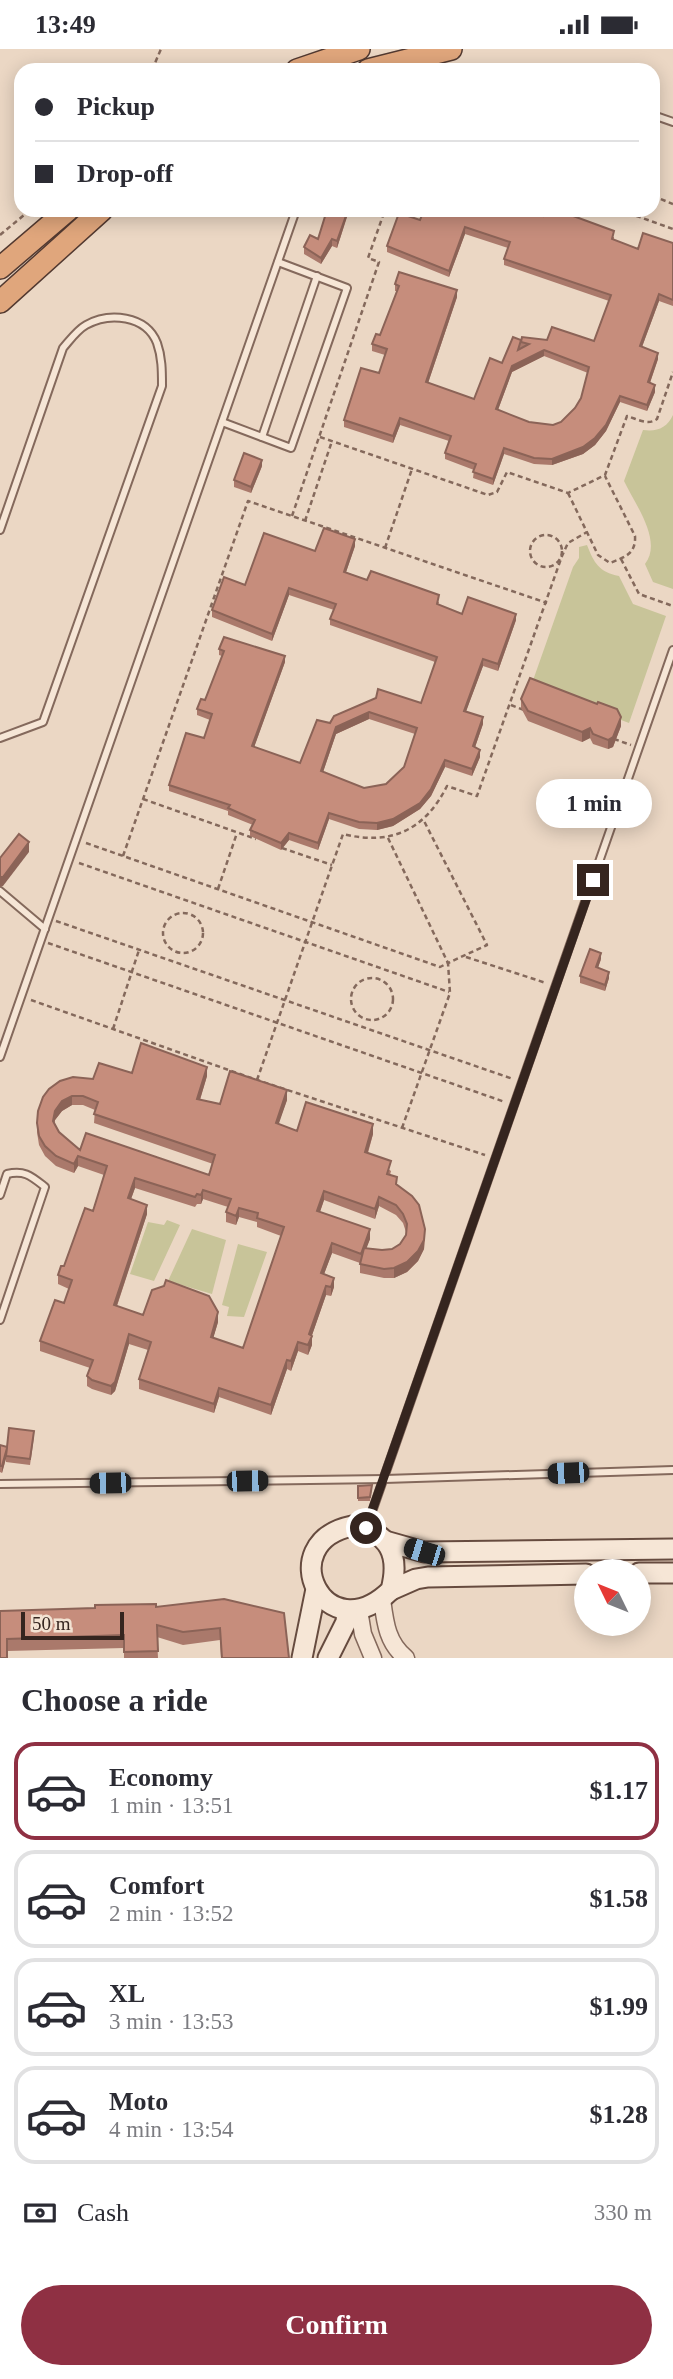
<!DOCTYPE html>
<html lang="en">
<head>
<meta charset="utf-8">
<style>
	:root { --surface:#fff; --page:#f2f2f3; --text:#2b2b33; --muted:#7c7c81; --line:#e1e1e2; --accent:#8f3043 }
	body { margin:0; font-family:Georgia,serif; background:var(--page); color:var(--text); height:100vh; display:flex; flex-direction:column; font-size:26px; white-space:nowrap }
	* { box-sizing:border-box; margin:0 }
	p { font-size:23px; color:var(--muted) }
	.icon { flex:none; width:38px; height:38px; fill:none; stroke:currentColor; stroke-width:2; stroke-linecap:round; stroke-linejoin:round }
	.map { position:relative; height:1609px; overflow:hidden }
	.side { display:flex; flex-direction:column; background:var(--surface); flex:1 }
	.side>* { flex:none }
	.top-card { position:absolute; left:14px; top:14px; width:646px; height:154px; border-radius:21px; box-shadow:0 4px 18px #0003; display:grid; align-content:center; height:154px; padding:0 21px; background:var(--surface) }
	.needle { width:46px; rotate:313deg }
	.controls { position:absolute; left:574px; top:1510px; display:grid; gap:14px }
	.controls a { display:grid; place-items:center; width:77px; height:77px; border-radius:50%; background:var(--surface); box-shadow:0 4px 18px #0003; font-size:35px }
	.scale { position:absolute; left:21px; bottom:18px; width:103px; box-sizing:border-box; padding-left:7px; border:4px solid #35251f; border-top:0; font-size:19px; line-height:24px; white-space:nowrap; color:#35251f; -webkit-text-stroke:5px #f3e3d3; paint-order:stroke }
	.end { position:absolute; width:32px; height:32px; margin:-16px; border:9px solid #35251f; background:#fff; box-shadow:0 0 0 4px #fff }
	.from { border-radius:50% }
	.bubble { position:absolute; height:49px; border-radius:24px; background:var(--surface); box-shadow:0 4px 18px #0003; font-size:23px; font-weight:800; line-height:49px; text-align:center }
	.car { position:absolute; width:21px; height:42px; margin:-21px -10px; border-radius:9px; box-shadow:0 0 5px 2px #0007; background:linear-gradient(#222 24%,#8ab4d8 0 40%,#222 0 76%,#8ab4d8 0 86%,#222 0) }
	.top-card b { display:flex; align-items:center; gap:24px; height:66px; font-size:26px }
	.top-card b+b { border-top:2px solid var(--line) }
	.top-card i { width:18px; height:18px; background:var(--text) }
	ul { padding:0; list-style:none }
	li { display:flex; align-items:center; gap:21px; height:98px; margin:0 14px 10px; padding:0 7px; border:4px solid var(--line); border-radius:21px }
	li div { flex:1 }
	li b { display:block; font-size:26px }
	li em { font-style:normal; font-weight:800 }
	li.selected { border-color:var(--accent) }
	li>.icon { width:63px; height:63px; stroke-width:1.5 }
	h2 { padding:0 21px; font-size:32px; line-height:84px }
	.pay { display:flex; align-items:center; gap:18px; height:77px; padding:0 21px; font-size:26px }
	.pay p { margin-inline-start:auto }
	.primary-button { display:flex; gap:14px; margin-top:auto; padding:14px 21px }
	.primary-button a { flex:1; height:80px; border-radius:42px; background:var(--accent); color:#fff; font-size:28px; font-weight:800; line-height:80px; text-align:center }
	.status { display:flex; justify-content:space-between; align-items:center; height:49px; padding:0 35px; background:var(--surface); direction:ltr }
	.status svg { height:19px; fill:currentColor }
	.map>svg:first-child { display:block }
	.green { fill:#c8c499 }
	.lines { fill:none; stroke-linecap:round; stroke-linejoin:round }
	.service-casing { stroke:#84695c; stroke-width:10 }
	.tertiary-casing { stroke:#84695c; stroke-width:19 }
	.secondary-casing { stroke:#664b3f; stroke-width:23 }
	.trunk-casing { stroke:#523930; stroke-width:24 }
	.path { stroke:#84695c; stroke-width:2.5; stroke-dasharray:5 3.5; stroke-linecap:butt }
	.service { stroke:#f6e6d6; stroke-width:6 }
	.tertiary { stroke:#f6e6d6; stroke-width:16 }
	.secondary { stroke:#f6e6d6; stroke-width:19 }
	.trunk { stroke:#e0a67c; stroke-width:21 }
	.wall { fill:#aa796b; fill-rule:evenodd }
	.shaded-wall { fill:#8b6357 }
	.building { fill:#c68d7c; stroke:#8b6357; stroke-width:2; fill-rule:evenodd }
	.route { stroke:#35251f; stroke-width:9 }
</style>
</head>
<body>
<div class="status"><b>13:49</b><svg viewBox="0 0 49 12"><path d="M0 12V9h3v3zM5 12V6h3v6zM10 12V3h3v9zM15 12V0h3v12zM26 1h20v11H26zM47 4h2v5h-2z"/></svg></div>
<div class="map">
<svg width="673" height="1609" viewBox="0 0 673 1609">
	<rect width="100%" height="100%" fill="#ebd7c4"/>
	<g class="green">
		<path d="M673,366V540L653,533L645,515C663,492 635,455 624,432L643,381C657,383 667,379 673,366Z"/>
		<path d="M587,496C594,514 599,523 619,527L633,555L666,567L629,674L531,637L573,518L579,509V498Z"/>
		<polygon points="167,1171 180,1176 154,1232 130,1225 148,1173 164,1176"/>
		<polygon points="192,1180 226,1191 212,1245 168,1232"/>
		<polygon points="238,1195 267,1203 244,1268 227,1267 229,1258 222,1256"/>
	</g>
	<g class="lines">
		<defs>
			<g id="service">
				<polyline points="653,66 673,73"/>
				<polyline points="222,373 291,399 347,239 278,213"/>
				<polyline points="262,388 317,227"/>
				<path d="M0,481L63,299C70,291 77,281 86,276C109,263 146,266 157,294C162,308 162,322 162,337L43,673L0,689"/>
				<polyline points="0,842 45,880"/>
				<polyline points="0,1008 296,161"/>
				<path d="M0,1146L7,1125C25,1121 31,1127 45,1138L0,1271"/>
				<polyline points="0,1435 385,1430 673,1421"/>
				<polyline points="367,1477 673,601"/>
			</g>
			<g id="tertiary">
				<path d="M382,1550C385,1573 387,1594 406,1609"/>
				<polyline points="359,1561 363,1585 373,1609"/>
			</g>
			<g id="secondary">
				<path d="M352,1477C390,1483 400,1506 391,1541C325,1605 271,1494 352,1477Z"/>
				<polyline points="385,1492 424,1503 673,1500"/>
				<polyline points="639,1524 673,1524"/>
				<polyline points="391,1541 416,1530 428,1528 586,1525"/>
				<polyline points="302,1609 316,1540"/>
				<polyline points="328,1609 346,1573 347,1561"/>
			</g>
			<g id="trunk">
				<polyline points="297,21 359,0"/>
				<polyline points="368,21 451,0"/>
				<polyline points="0,219 68,161"/>
				<polyline points="0,253 102,161"/>
			</g>
		</defs>
		<use href="#service" class="service-casing"/>
		<use href="#tertiary" class="tertiary-casing"/>
		<use href="#secondary" class="secondary-casing"/>
		<use href="#trunk" class="trunk-casing"/>
		<g class="path">
			<polyline points="152,21 161,0"/>
			<polyline points="653,147 673,155"/>
			<polyline points="620,161 673,180"/>
			<polyline points="0,186 30,161"/>
			<path d="M320,388L488,446L497,443L507,423L568,444L605,426L627,367C637,370 648,377 657,370L673,323"/>
			<path d="M568,444L598,506L610,514C625,508 636,505 635,487L605,427"/>
			<polyline points="292,467 379,213 368,209 385,161"/>
			<polyline points="305,472 332,392"/>
			<circle cx="546" cy="502" r="16"/>
			<polyline points="385,499 412,420"/>
			<polyline points="621,510 639,545 673,557"/>
			<polyline points="511,656 524,661"/>
			<polyline points="614,690 631,696"/>
			<polyline points="143,750 256,790"/>
			<polyline points="388,789 448,914 487,896 423,770"/>
			<polyline points="86,794 440,918 448,914 450,944 402,1079"/>
			<polyline points="282,799 332,816"/>
			<polyline points="123,807 248,452 547,554"/>
			<polyline points="79,814 449,943"/>
			<polyline points="218,840 237,784"/>
			<circle cx="183" cy="884" r="20"/>
			<polyline points="56,872 513,1030"/>
			<polyline points="48,894 505,1053"/>
			<polyline points="466,908 546,934"/>
			<circle cx="372" cy="950" r="21"/>
			<polyline points="31,951 257,1031 485,1106"/>
			<polyline points="113,980 139,901"/>
			<path d="M257,1031L343,785C391,797 425,781 447,737L477,747L562,507L568,494L587,483"/>
		</g>
		<use href="#service" class="service"/>
		<use href="#tertiary" class="tertiary"/>
		<use href="#secondary" class="secondary"/>
		<use href="#trunk" class="trunk"/>
	</g>
	<g class="wall">
		<polygon points="327,161 352,161 352,163 349,162 337,199 332,197 321,215 304,205 304,198 318,190"/>
		<path d="M543,167L614,188V191L638,200L673,194V257L659,252L642,298L658,310L650,334L655,343L647,362L620,353L606,382L595,396L583,405L552,416L534,415L504,405L493,436L473,429L474,421L445,410V404L449,392L400,376L393,394L344,378V371L379,324L385,306L372,302V295L380,286L397,242H395V235L457,248L428,334L474,350L502,314L521,291L594,292L609,252L504,216V210L508,199L465,185L449,228L387,203V197L420,171ZM544,307L588,324L581,349L575,359L561,373L553,376L529,373L498,361L512,323Z"/>
		<polygon points="262,417 251,444 234,438 234,431"/>
		<path d="M355,497L346,523L367,531L439,553L438,556L462,565L516,571L498,622L483,617L466,662L483,675L475,698L480,708L472,727L445,718L431,747L420,760L393,777L377,781L359,780L329,770L318,801L289,791L281,801L250,787V781L253,776L228,766V762L169,742V736L204,689L210,671L197,666V660L205,651L222,607L219,606V600L285,613L254,698L300,714L334,667L421,654L435,613L330,576V570L334,561L289,546L272,592L212,568V561L245,536L315,502ZM369,670L415,685L404,718L386,735L364,739L323,723L336,685Z"/>
		<polygon points="521,650 621,677 613,698 608,700 593,695 590,689 582,693 528,672 521,659"/>
		<polygon points="601,910 598,919 609,929 605,942 580,934 580,927"/>
		<path d="M132,1024L207,1027L200,1051L220,1055L287,1051L278,1075L297,1082L373,1085L368,1104L391,1122L390,1126L397,1136L425,1189L424,1200L418,1212L407,1223L394,1229H384L360,1224V1214L332,1204L324,1225L334,1238L331,1247L326,1246L312,1286V1296L308,1306L298,1302L291,1322L287,1320L271,1366L219,1348L214,1364L139,1340V1330L148,1301L129,1295L115,1342L111,1346L92,1340L87,1337V1327L90,1319L40,1302V1292L64,1254L69,1240L58,1235V1226L64,1217L93,1162L104,1126L78,1117L74,1124L56,1117L45,1107L39,1096L37,1083V1074L93,1030ZM72,1056H83L95,1061L94,1074L213,1115L209,1126L80,1101L59,1083L54,1074L55,1071L62,1062ZM135,1139L195,1158L197,1155H201L203,1150L228,1158L226,1163V1173L236,1176L239,1168L257,1173V1178L281,1187L243,1299L213,1289L218,1273L143,1266L117,1257L147,1165L131,1150ZM324,1151L375,1170L379,1157L396,1166L403,1174L406,1183V1186L400,1195L392,1200L382,1201L366,1199L370,1190L320,1163Z"/>
		<polygon points="34,1388 30,1416 6,1413 6,1409 2,1424 0,1423 0,1396 7,1398"/>
		<polygon points="358,1437 372,1439 370,1452 358,1452"/>
		<polygon points="224,1550 289,1609 221,1609 220,1591 183,1596 157,1588 158,1609 124,1609 124,1599 7,1602 0,1562 156,1558"/>
	</g>
	<g class="shaded-wall">
		<polygon points="348,161 349,161 337,199 337,192"/>
		<polygon points="465,178 465,185 449,228 449,222"/>
		<polygon points="332,190 332,197 321,215 321,209"/>
		<polygon points="457,241 457,248 426,340 426,333"/>
		<polygon points="659,245 659,252 640,303 640,297"/>
		<polygon points="544,301 544,307 512,323 496,366 496,360 512,317"/>
		<polygon points="658,304 658,310 648,339 648,333"/>
		<polygon points="655,336 655,343 647,362 647,356"/>
		<polygon points="620,347 620,353 606,382 595,396 583,405 552,416 552,410"/>
		<polygon points="400,369 400,376 393,394 393,387"/>
		<polygon points="504,399 504,405 493,436 493,430"/>
		<polygon points="262,411 262,417 251,444 251,438"/>
		<polygon points="355,490 355,497 344,529 344,523"/>
		<polygon points="289,539 289,546 272,592 272,585"/>
		<polygon points="516,565 516,571 498,622 498,615"/>
		<polygon points="285,607 285,613 252,704 252,697"/>
		<polygon points="483,610 483,617 464,668 464,662"/>
		<polygon points="369,663 369,670 336,685 321,729 321,722 336,678"/>
		<polygon points="483,668 483,675 473,704 473,697"/>
		<polygon points="621,668 621,677 613,698 608,700 608,691"/>
		<polygon points="590,679 590,689 582,693 582,683"/>
		<polygon points="480,701 480,708 472,727 472,720"/>
		<polygon points="445,711 445,718 431,747 420,760 393,777 377,781 377,774"/>
		<polygon points="329,764 329,770 318,801 318,794"/>
		<polygon points="289,784 289,791 281,801 281,794"/>
		<polygon points="29,793 29,803 3,837 0,838 0,828"/>
		<polygon points="601,904 601,910 596,924 596,918"/>
		<polygon points="609,923 609,929 605,942 605,936"/>
		<polygon points="207,1018 207,1027 197,1060 197,1050"/>
		<polygon points="287,1041 287,1051 276,1083 276,1074"/>
		<polygon points="72,1047 72,1056 62,1062 55,1071 53,1081 53,1072 55,1062 62,1052"/>
		<polygon points="373,1075 373,1085 365,1112 365,1103"/>
		<polygon points="78,1107 78,1117 74,1124 74,1115"/>
		<polygon points="135,1129 135,1139 128,1158 128,1149"/>
		<polygon points="203,1141 203,1150 201,1155 201,1146"/>
		<polygon points="324,1142 324,1151 317,1171 317,1162"/>
		<polygon points="379,1148 379,1157 375,1170 375,1160"/>
		<polygon points="147,1156 147,1165 114,1265 114,1256"/>
		<polygon points="239,1159 239,1168 236,1176 236,1167"/>
		<polygon points="370,1180 370,1190 361,1214 361,1205"/>
		<polygon points="425,1180 424,1200 418,1212 407,1223 394,1229 394,1219"/>
		<polygon points="332,1194 332,1204 321,1233 321,1224"/>
		<polygon points="334,1229 334,1238 331,1247 331,1238"/>
		<polygon points="326,1237 326,1246 310,1292 312,1287 312,1296 308,1306 309,1285"/>
		<polygon points="218,1263 218,1273 211,1297 211,1288"/>
		<polygon points="129,1285 129,1295 115,1342 111,1346 111,1337"/>
		<polygon points="298,1293 298,1302 291,1322 291,1312"/>
		<polygon points="287,1311 287,1320 271,1366 271,1356"/>
		<polygon points="219,1339 219,1348 214,1364 214,1355"/>
		<polygon points="7,1399 7,1406 2,1424 2,1417"/>
	</g>
	<g class="building">
		<polygon points="327,161 348,161 337,192 332,190 321,209 304,198 310,186 318,190"/>
		<path d="M424,161H527L543,167L545,161H557L614,182L612,190L638,200L643,184L673,194V251L659,245L640,297L658,304L648,333L655,336L647,356L620,347L606,376L595,389L583,398L552,410L534,409L504,399L493,430L473,423L476,415L445,404L451,387L400,369L393,387L344,371L361,319L379,324L387,300L372,295L376,285L380,286L399,237L395,235L399,223L457,241L426,333L474,350L490,309L502,314L513,288L521,291L518,301L529,295L521,293L522,288L547,291L552,278L594,292L611,246L504,210L510,193L465,178L449,222L387,197L399,164L420,171ZM544,301L589,318L581,349L575,359L561,373L553,376L529,373L496,360L512,317Z"/>
		<polygon points="244,404 262,411 251,438 234,431"/>
		<path d="M324,479L355,490L344,523L367,531L371,522L439,546L437,555L462,565L468,548L516,565L498,615L483,610L464,662L483,668L473,697L480,701L472,720L445,711L431,740L420,754L393,770L377,774L359,773L329,764L318,794L289,784L281,794L250,781L255,771L228,759L230,756L169,736L186,684L204,689L212,665L197,660L201,650L205,651L224,602L219,600L224,588L285,607L252,697L300,714L317,671L330,674L334,667L376,649L378,640L421,654L437,608L330,570L336,555L289,539L272,585L212,561L224,528L245,536L264,484L315,502ZM369,663L417,679L404,718L386,735L364,739L321,722L336,678Z"/>
		<polygon points="530,629 597,655 598,653 617,660 621,668 613,688 608,691 593,685 590,679 582,683 528,662 521,650"/>
		<polygon points="19,785 29,793 3,828 0,828 0,809"/>
		<polygon points="590,900 601,904 596,918 609,923 605,936 580,927"/>
		<path d="M141,994L207,1018L197,1050L220,1055L230,1022L287,1041L276,1074L297,1082L306,1053L373,1075L365,1103L391,1112L387,1125L397,1128L396,1135L412,1147L419,1156L425,1180L424,1191L418,1202L407,1213L394,1219L384,1220L360,1215L364,1199L382,1201L392,1200L400,1195L406,1186L407,1175L403,1165L396,1156L379,1148L375,1160L324,1142L317,1162L370,1180L361,1205L332,1194L321,1224L334,1229L331,1238L326,1237L309,1285L312,1287L308,1296L298,1293L291,1312L287,1311L271,1356L219,1339L214,1355L139,1330L151,1293L129,1285L115,1333L111,1337L92,1331L87,1327L93,1311L40,1292L55,1251L64,1254L72,1231L58,1226L61,1217H64L85,1159L93,1162L107,1117L78,1107L74,1115L56,1107L45,1097L39,1087L37,1074L38,1062L43,1048L49,1040L60,1032L73,1028L93,1030L99,1014L132,1024ZM72,1047H83L98,1053L94,1065L215,1106L209,1126L86,1084L80,1101L59,1083L53,1072L55,1062L62,1052ZM135,1129L195,1148L197,1145L201,1146L203,1141L231,1150L226,1163L236,1167L239,1159L258,1164L257,1169L284,1178L243,1299L211,1288L218,1263L209,1247L166,1231L164,1237L152,1241L143,1266L114,1256L147,1156L128,1149Z"/>
		<polygon points="9,1379 34,1382 30,1410 6,1407 7,1399 2,1417 0,1417 0,1396 7,1398"/>
		<polygon points="372,1436 370,1448 358,1449 358,1437"/>
		<polygon points="224,1550 284,1564 289,1609 222,1609 220,1579 183,1583 157,1576 158,1602 124,1603 124,1586 7,1590 7,1609 0,1609 0,1562 95,1559 95,1556 156,1555 156,1558"/>
	</g>
	<g class="lines">
		<polyline class="route" points="366,1479 593,831"/>
	</g>
</svg>
<div class="controls">
<a><svg class="needle" viewBox="-14 -14 28 28"><path d="M0-13l5 13h-10z" fill="#e53935"/><path d="M0 13l5-13h-10z" fill="#7c7c81"/></svg></a>
</div>
<div class="scale">50 m</div>
<i class="end from" style="left:366px;top:1479px"></i>
<i class="end" style="left:593px;top:831px"></i>
<div class="bubble" style="left:536px;top:730px;width:116px">1 min</div>
<i class="car" style="left:568px;top:1424px;rotate:268deg"></i>
<i class="car" style="left:247px;top:1432px;rotate:89deg"></i>
<i class="car" style="left:110px;top:1434px;rotate:269deg"></i>
<i class="car" style="left:424px;top:1503px;rotate:287deg"></i>
<div class="top-card">
<b><i class="from"></i>Pickup</b>
<b><i></i>Drop-off</b>
</div>
</div>
<section class="side">
<h2>Choose a ride</h2>
<ul>
<li class="selected"><svg class="icon" aria-label="car" viewBox="0 0 24 24"><path d="M5 17H2v-5l4-1 3-4h7l3 4 3 1v5h-3M9 17h6M6 11h13"/><circle cx="7" cy="17" r="2"/><circle cx="17" cy="17" r="2"/></svg><div><b>Economy</b><p>1 min · 13:51</p></div><em>$1.17</em></li>
<li><svg class="icon" aria-label="car" viewBox="0 0 24 24"><path d="M5 17H2v-5l4-1 3-4h7l3 4 3 1v5h-3M9 17h6M6 11h13"/><circle cx="7" cy="17" r="2"/><circle cx="17" cy="17" r="2"/></svg><div><b>Comfort</b><p>2 min · 13:52</p></div><em>$1.58</em></li>
<li><svg class="icon" aria-label="car" viewBox="0 0 24 24"><path d="M5 17H2v-5l4-1 3-4h7l3 4 3 1v5h-3M9 17h6M6 11h13"/><circle cx="7" cy="17" r="2"/><circle cx="17" cy="17" r="2"/></svg><div><b>XL</b><p>3 min · 13:53</p></div><em>$1.99</em></li>
<li><svg class="icon" aria-label="car" viewBox="0 0 24 24"><path d="M5 17H2v-5l4-1 3-4h7l3 4 3 1v5h-3M9 17h6M6 11h13"/><circle cx="7" cy="17" r="2"/><circle cx="17" cy="17" r="2"/></svg><div><b>Moto</b><p>4 min · 13:54</p></div><em>$1.28</em></li>
</ul>
<div class="pay"><svg class="icon" aria-label="cash" viewBox="0 0 24 24"><path d="M3 7h18v10H3z"/><circle cx="12" cy="12" r="2"/></svg>Cash<p>330 m</p></div>
<div class="primary-button"><a>Confirm</a></div>
</section>
</body>
</html>
